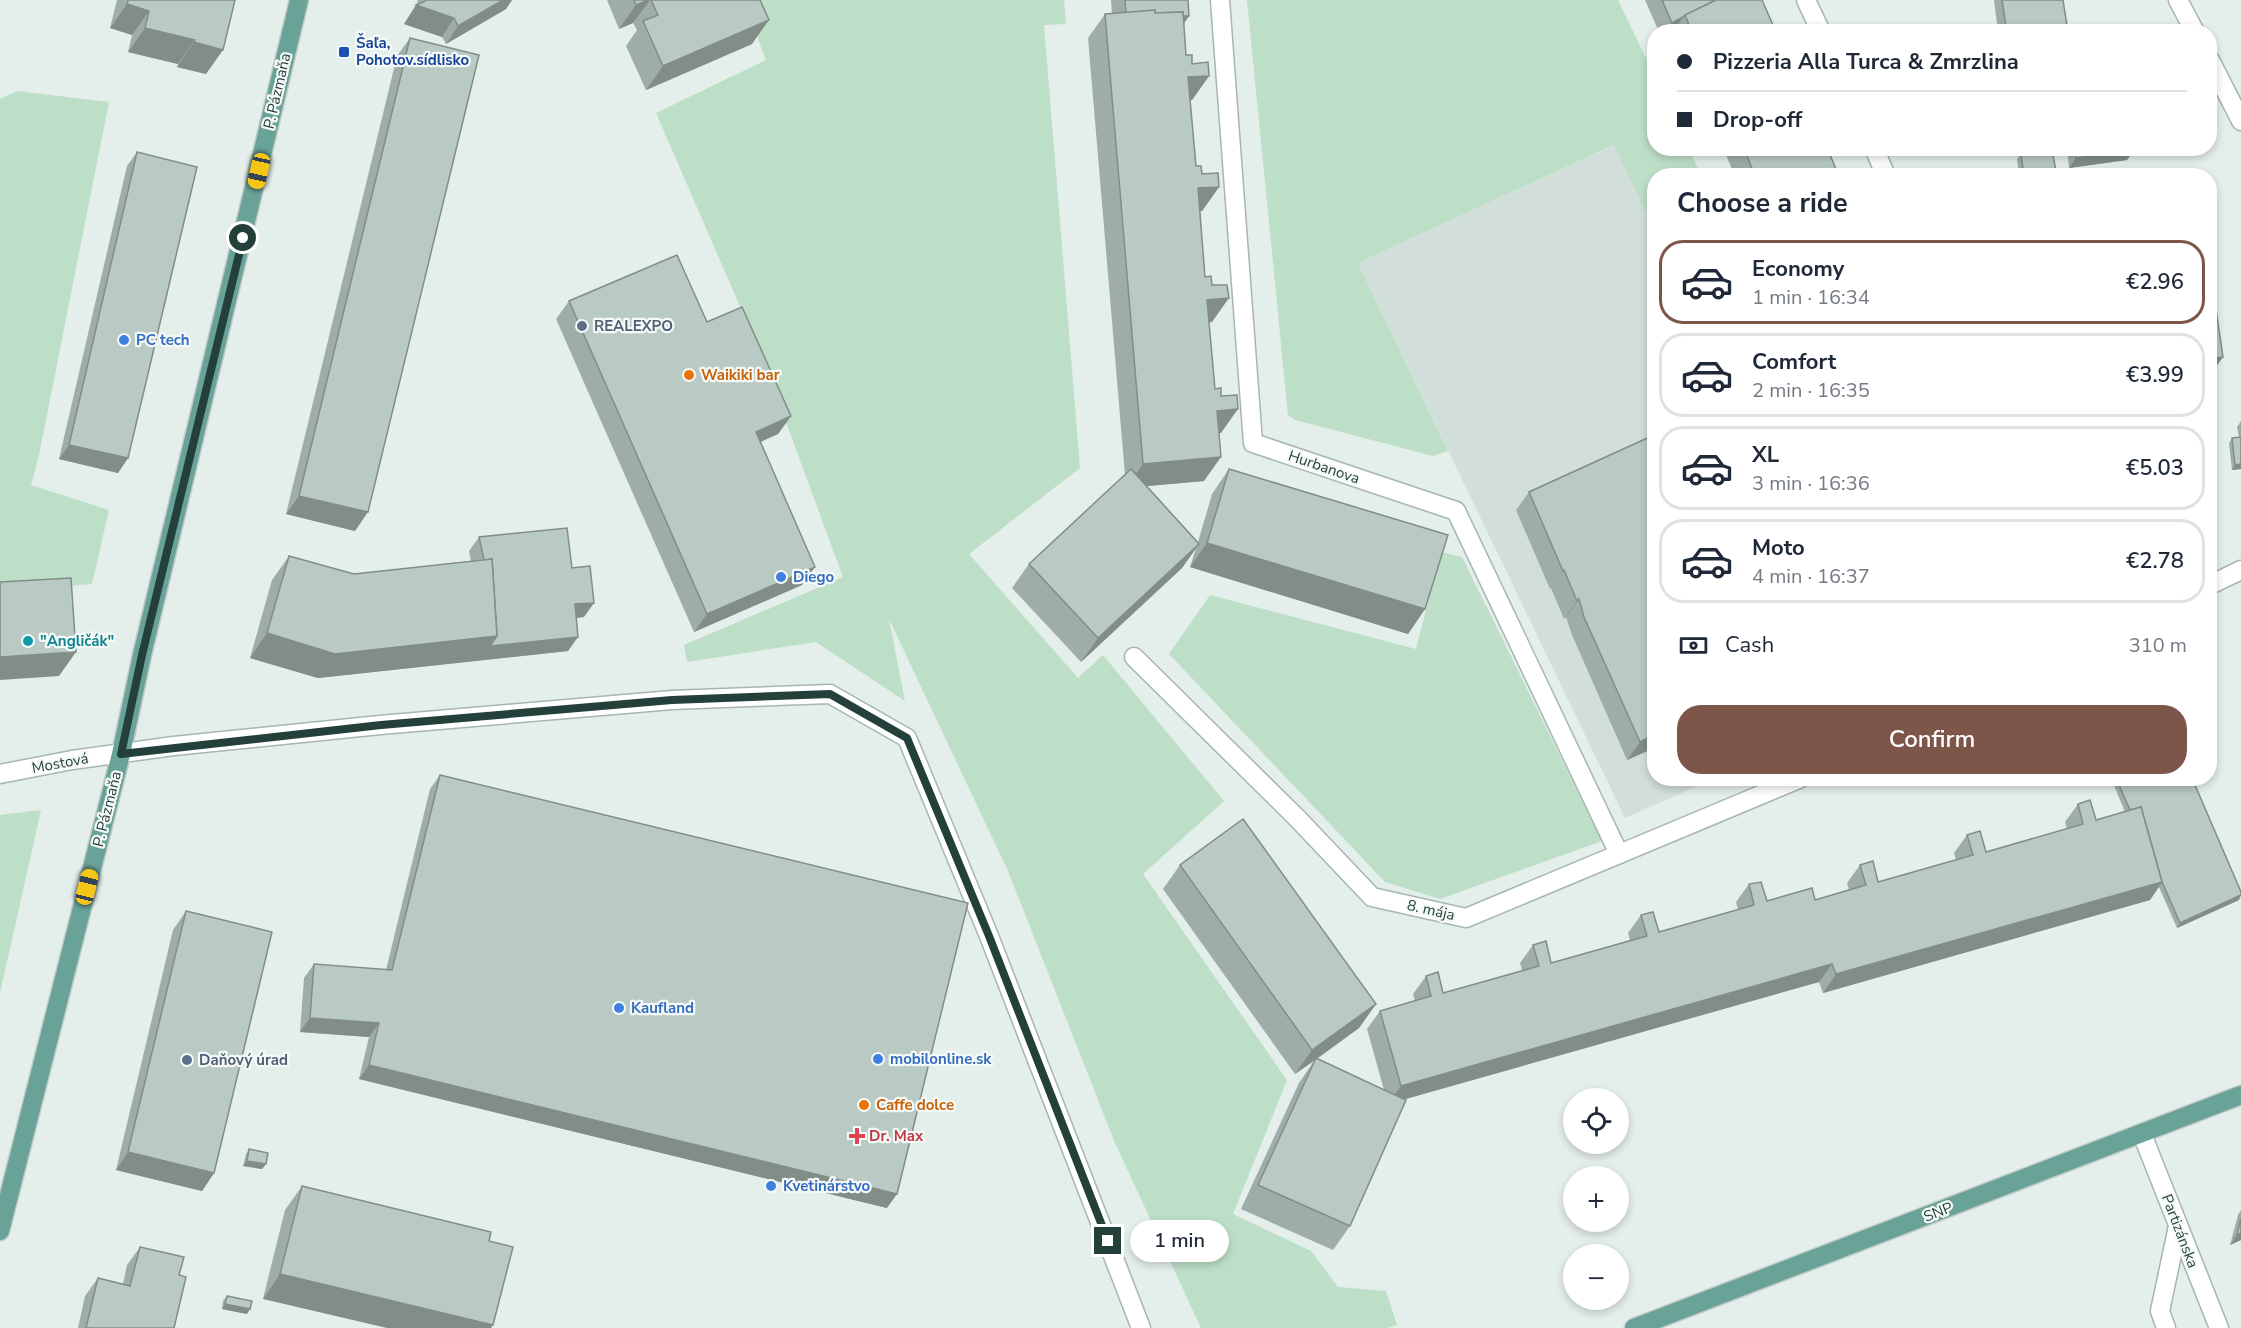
<!DOCTYPE html>
<html lang="en">
<head>
<meta charset="utf-8">
<style>
	:root { --surface:#fff; --page:#f2f2f3; --text:#1f2937; --muted:#747a83; --line:#e0e1e3; --accent:#7e5549 }
	body { margin:0; font-family:"Nunito Sans",sans-serif; background:var(--page); color:var(--text); height:100vh; display:flex; flex-direction:column; font-size:22px; white-space:nowrap }
	* { box-sizing:border-box; margin:0 }
	p { font-size:20px; color:var(--muted) }
	.icon { flex:none; width:33px; height:33px; fill:none; stroke:currentColor; stroke-width:2; stroke-linecap:round; stroke-linejoin:round }
	.map { position:relative; flex:1; overflow:hidden }
	.details { position:absolute; left:1647px; top:168px; width:570px; height:618px; display:flex; flex-direction:column; background:var(--surface); border-radius:24px; box-shadow:0 3px 9px #0003 }
	.details>* { flex:none }
	.hud { position:absolute; left:1647px; top:24px; width:570px; height:132px; border-radius:24px; box-shadow:0 3px 9px #0003; display:grid; align-content:center; height:132px; padding:0 30px; background:var(--surface) }
	.controls { position:absolute; left:1563px; top:1088px; display:grid; gap:12px }
	.controls a { display:grid; place-items:center; width:66px; height:66px; border-radius:50%; background:var(--surface); box-shadow:0 3px 9px #0003; font-size:30px }
	.end { position:absolute; width:27px; height:27px; margin:-14px; border:8px solid #23403a; background:#fff; box-shadow:0 0 0 3px #fff }
	.from { border-radius:50% }
	.bubble { position:absolute; height:42px; border-radius:21px; background:var(--surface); box-shadow:0 3px 9px #0003; font-size:20px; font-weight:600; line-height:42px; text-align:center }
	.car { position:absolute; width:18px; height:36px; margin:-18px -9px; border-radius:8px; box-shadow:0 0 4px 2px #0007; background:linear-gradient(#f5c518 24%,#345 0 40%,#f5c518 0 76%,#345 0 86%,#f5c518 0) }
	.hud b { display:flex; align-items:center; gap:21px; height:57px; font-size:22px }
	.hud b+b { border-top:2px solid var(--line) }
	.hud i { width:15px; height:15px; background:var(--text) }
	ul { padding:0; list-style:none }
	li { display:flex; align-items:center; gap:18px; height:84px; margin:0 12px 9px; padding:0 18px; border:3px solid var(--line); border-radius:24px }
	li div { flex:1 }
	li b { display:block; font-size:22px }
	li em { font-style:normal; font-weight:600 }
	li.current { border-color:var(--accent) }
	li>.icon { width:54px; height:54px; stroke-width:1.5 }
	h2 { padding:0 30px; font-size:27px; line-height:72px }
	.pay { display:flex; align-items:center; gap:15px; height:66px; padding:0 30px; font-size:22px }
	.pay p { margin-inline-start:auto }
	.action { display:flex; gap:12px; margin-top:auto; padding:12px 30px }
	.action a { flex:1; height:69px; border-radius:24px; background:var(--accent); color:#fff; font-size:24px; font-weight:600; line-height:69px; text-align:center }
	.map>svg:first-child { display:block }
	.built { fill:#d2ded9 }
	.green { fill:#bddfc8 }
	.lines { fill:none; stroke-linecap:round; stroke-linejoin:round }
	.minor-casing { stroke:#a6b6b2; stroke-width:21 }
	.major-casing { stroke:#c1cac8; stroke-width:21 }
	.minor { stroke:#fff; stroke-width:18 }
	.major { stroke:#69a397; stroke-width:18 }
	.wall { fill:#9fada8 }
	.shaded-wall { fill:#828d88 }
	.building { fill:#b9c9c3; stroke:#828d88; stroke-width:1.5 }
	.route { stroke:#23403a; stroke-width:8 }
	.transit-dot { fill:#1a4fb4; stroke:#f5faf8; stroke-width:2 }
	.service-dot { fill:#5c6f8a; stroke:#f5faf8; stroke-width:2 }
	.shop-dot { fill:#3f7fe0; stroke:#f5faf8; stroke-width:2 }
	.food-dot { fill:#e8710a; stroke:#f5faf8; stroke-width:2 }
	.culture-dot { fill:#0f9aa8; stroke:#f5faf8; stroke-width:2 }
	.health-dot { fill:#e0444e; stroke:#f5faf8; stroke-width:2 }
	.labels { text-anchor:middle; dominant-baseline:central; stroke-width:4.5; stroke-linejoin:round; paint-order:stroke }
	.transit-label { font-size:15px; font-weight:bold; fill:#164399; stroke:#f5faf8; text-anchor:start }
	.street-label { font-size:15px; fill:#23403a; stroke:#f5faf8 }
	.service-label { font-size:15px; font-weight:bold; fill:#4e5e75; stroke:#f5faf8; text-anchor:start }
	.shop-label { font-size:15px; font-weight:bold; fill:#366cbe; stroke:#f5faf8; text-anchor:start }
	.food-label { font-size:15px; font-weight:bold; fill:#c56008; stroke:#f5faf8; text-anchor:start }
	.culture-label { font-size:15px; font-weight:bold; fill:#0d838f; stroke:#f5faf8; text-anchor:start }
	.health-label { font-size:15px; font-weight:bold; fill:#be3a42; stroke:#f5faf8; text-anchor:start }
</style>
</head>
<body>
<div class="map">
<svg width="2241" height="1328" viewBox="0 0 2241 1328">
	<rect width="100%" height="100%" fill="#e4eeea"/>
	<polygon class="built" points="1615,145 1654,230 1654,778 1714,779 1625,818 1358,263"/>
	<g class="green">
		<polygon points="743,0 1064,0 1066,24 1044,25 1080,468 969,554 1078,678 1103,655 1224,801 1143,874 1287,1080 1233,1214 1311,1251 1338,1287 1386,1291 1397,1325 1388,1328 1201,1328 1115,1143 1008,871 889,619 905,701 816,642 687,662 684,645 843,577 762,357 656,113 766,60"/>
		<polygon points="1247,0 1618,0 1654,75 1654,148 1689,149 1701,175 1654,176 1654,230 1614,145 1358,263 1448,451 1433,456 1295,420 1288,415"/>
		<polygon points="17,91 109,102 39,455 31,485 109,510 92,584 0,592 0,99"/>
		<polygon points="1441,552 1462,557 1602,841 1440,899 1385,882 1169,654 1210,595 1416,649"/>
		<polygon points="41,810 0,993 0,815"/>
	</g>
	<g class="lines">
		<defs>
			<g id="minor">
				<polyline points="1220,0 1253,443 1456,511 1619,854"/>
				<polyline points="1806,0 1821,32"/>
				<polyline points="2178,0 2195,32"/>
				<polyline points="2210,60 2241,121"/>
				<polyline points="1874,148 1886,176"/>
				<polyline points="2210,585 2241,570"/>
				<polyline points="1134,657 1298,819 1372,897 1466,918 1801,778"/>
				<polyline points="0,774 72,760 174,746 380,725 672,700 830,694 907,738 989,936 1141,1328"/>
				<polyline points="2142,1134 2219,1328"/>
				<polyline points="2166,1328 2160,1311 2178,1226"/>
			</g>
			<g id="major">
				<polyline points="0,1231 121,754 142,655 299,0"/>
				<polyline points="1634,1328 2241,1095"/>
			</g>
		</defs>
		<use href="#minor" class="minor-casing"/>
		<use href="#major" class="major-casing"/>
		<use href="#minor" class="minor"/>
		<use href="#major" class="major"/>
	</g>
	<g class="wall">
		<polygon points="117,0 235,0 206,74 177,67 178,64 128,52 132,35 110,28"/>
		<polygon points="418,0 512,0 506,9 446,44 442,37 404,24 416,6"/>
		<polygon points="607,0 760,0 752,44 646,90 626,46 637,30 633,23 619,29"/>
		<polygon points="1111,0 1188,0 1184,24 1186,55 1192,64 1209,76 1192,100 1190,100 1196,166 1202,174 1219,187 1202,211 1200,211 1205,277 1212,322 1209,322 1215,389 1221,433 1219,433 1204,481 1147,486 1198,542 1212,494 1229,469 1425,609 1408,634 1190,567 1196,548 1182,568 1081,662 1012,588 1029,564 1125,475 1088,38 1105,14 1112,14"/>
		<polygon points="1645,0 1762,0 1776,32 1659,32"/>
		<polygon points="1994,0 2063,0 2068,32 1998,32"/>
		<polygon points="410,38 355,531 286,514 397,56"/>
		<polygon points="1723,148 1827,148 1839,176 1735,176"/>
		<polygon points="2067,148 2134,148 2134,150 2127,160 2069,168"/>
		<polygon points="137,152 128,458 118,473 59,459 127,166"/>
		<polygon points="2021,154 2057,176 2019,176 2017,159"/>
		<polygon points="569,301 707,322 791,416 778,434 760,442 802,585 694,632 556,319"/>
		<polygon points="2241,421 2241,469 2232,470 2229,443 2232,438 2239,437 2237,427"/>
		<polygon points="1654,435 1654,748 1627,760 1572,635 1566,617 1564,619 1551,588 1550,589 1516,510 1529,492"/>
		<polygon points="479,537 572,568 584,617 576,618 568,651 318,678 250,658 272,580 289,556 354,574 471,561 469,551"/>
		<polygon points="440,775 887,1208 359,1079 369,1037 300,1032 304,978 314,964 386,970 430,789"/>
		<polygon points="2111,778 2192,778 2239,900 2177,928 2159,887 2150,900 1823,993 1819,982 1405,1099 1350,1226 1333,1250 1241,1209 1299,1083 1314,1061 1295,1074 1163,889 1180,865 1376,1004 1359,1028 1317,1059 1384,1090 1367,1029 1380,1011 1415,1001 1413,994 1426,976 1443,993 1522,970 1520,963 1533,945 1551,963 1630,940 1628,933 1641,915 1659,932 1738,910 1736,902 1749,884 1767,901 1815,900 1849,890 1847,883 1860,865 1878,882 1956,860 1954,853 1967,835 1986,852 2067,829 2065,822 2078,804 2096,820 2125,812"/>
		<polygon points="186,911 214,1173 202,1191 116,1170 173,930"/>
		<polygon points="249,1149 266,1164 262,1169 243,1166 246,1154"/>
		<polygon points="302,1186 489,1241 263,1299 285,1210"/>
		<polygon points="2241,1210 2241,1240 2230,1245 2238,1215"/>
		<polygon points="140,1247 179,1275 174,1328 78,1328 85,1296 98,1278 123,1284 127,1265"/>
		<polygon points="227,1296 247,1314 222,1309 223,1301"/>
	</g>
	<g class="shaded-wall">
		<polygon points="503,0 512,0 506,9 446,44 458,26"/>
		<polygon points="648,0 650,0 633,23 619,29 636,5"/>
		<polygon points="127,4 149,11 132,35 110,28"/>
		<polygon points="416,5 454,18 442,37 404,24"/>
		<polygon points="1189,16 1177,34 1127,19"/>
		<polygon points="1683,17 1673,32 1666,32 1672,23"/>
		<polygon points="769,20 752,44 646,90 663,66"/>
		<polygon points="145,28 195,40 178,64 128,52"/>
		<polygon points="194,42 223,50 206,74 177,67"/>
		<polygon points="1209,76 1192,100 1171,102 1188,77"/>
		<polygon points="2134,150 2127,160 2069,168 2076,158"/>
		<polygon points="1219,187 1202,211 1181,212 1198,188"/>
		<polygon points="1229,298 1212,322 1190,324 1207,300"/>
		<polygon points="2223,357 2216,367 2210,368 2210,359"/>
		<polygon points="1238,409 1221,433 1200,435 1217,411"/>
		<polygon points="791,416 778,434 743,450 756,432"/>
		<polygon points="69,445 128,458 118,473 59,459"/>
		<polygon points="1221,457 1204,481 1126,488 1143,464"/>
		<polygon points="2241,464 2241,469 2232,470 2235,465"/>
		<polygon points="2216,489 2213,494 2210,495 2210,490"/>
		<polygon points="299,496 368,512 355,531 286,514"/>
		<polygon points="1207,543 1425,609 1408,634 1190,567"/>
		<polygon points="1199,544 1182,568 1081,662 1098,638"/>
		<polygon points="815,567 802,585 694,632 707,614"/>
		<polygon points="1579,599 1566,617 1564,619 1577,601"/>
		<polygon points="594,603 584,617 565,619 575,604"/>
		<polygon points="267,633 497,636 578,637 568,651 318,678 250,658"/>
		<polygon points="76,652 59,676 0,680 0,657"/>
		<polygon points="1654,735 1654,748 1627,760 1640,742"/>
		<polygon points="2162,882 2150,900 1823,993 1836,974"/>
		<polygon points="2241,895 2239,900 2177,928 2180,923"/>
		<polygon points="1832,964 1819,982 1388,1104 1401,1086"/>
		<polygon points="1376,1004 1359,1028 1295,1074 1312,1050"/>
		<polygon points="310,1018 379,1023 369,1037 300,1032"/>
		<polygon points="369,1065 897,1194 887,1208 359,1079"/>
		<polygon points="128,1152 214,1173 202,1191 116,1170"/>
		<polygon points="247,1161 266,1164 262,1169 243,1166"/>
		<polygon points="2241,1233 2241,1240 2230,1245 2237,1235"/>
		<polygon points="280,1274 493,1325 491,1328 387,1328 263,1299"/>
		<polygon points="225,1304 250,1309 247,1314 222,1309"/>
	</g>
	<g class="building">
		<polygon points="128,0 235,0 223,50 194,42 195,40 145,28 149,11 127,4"/>
		<polygon points="425,0 503,0 458,26 454,18 416,5 424,2"/>
		<polygon points="634,0 648,0 636,5"/>
		<polygon points="651,0 760,0 769,20 663,66 643,21 658,15"/>
		<polygon points="1125,0 1188,0 1189,16 1183,16 1183,12 1155,13 1155,10 1126,13"/>
		<polygon points="1662,0 1716,0 1685,15 1683,17 1672,23"/>
		<polygon points="1716,0 1762,0 1776,32 1692,32 1685,15"/>
		<polygon points="2002,0 2063,0 2068,32 2007,32"/>
		<polygon points="1155,10 1155,13 1183,12 1186,55 1192,55 1192,64 1208,62 1209,76 1188,77 1196,166 1201,166 1202,174 1218,173 1219,187 1198,188 1205,277 1211,276 1212,285 1227,285 1229,298 1207,300 1215,389 1221,388 1221,396 1237,395 1238,409 1217,411 1221,457 1143,464 1105,14"/>
		<polygon points="410,38 479,55 368,512 299,496"/>
		<polygon points="1744,148 1827,148 1839,176 1755,176"/>
		<polygon points="2075,148 2134,148 2134,150 2076,158"/>
		<polygon points="2052,150 2057,176 2024,176 2021,154"/>
		<polygon points="137,152 197,167 128,458 69,445"/>
		<polygon points="677,255 707,322 742,307 791,416 756,432 815,567 707,614 569,301"/>
		<polygon points="2214,296 2223,357 2210,359 2210,297"/>
		<polygon points="1654,435 1654,735 1640,742 1584,617 1579,599 1577,601 1564,570 1563,571 1529,492"/>
		<polygon points="2241,437 2241,464 2235,465 2232,438"/>
		<polygon points="1131,469 1199,544 1098,638 1029,564"/>
		<polygon points="1229,469 1448,535 1425,609 1207,543"/>
		<polygon points="2210,471 2214,471 2216,489 2210,490"/>
		<polygon points="567,528 572,568 590,566 594,603 575,604 578,637 490,646 497,636 492,559 484,560 479,537"/>
		<polygon points="289,556 354,574 492,559 497,636 335,654 267,633"/>
		<polygon points="71,578 76,652 0,657 0,582"/>
		<polygon points="440,775 968,903 897,1194 369,1065 379,1023 310,1018 314,964 392,970"/>
		<polygon points="2116,778 2192,778 2241,892 2241,895 2180,923 2162,882 2141,807 2130,810"/>
		<polygon points="2090,800 2096,820 2141,807 2162,882 1836,974 1832,964 1401,1086 1380,1011 1431,996 1426,976 1438,972 1443,993 1539,966 1533,945 1546,941 1551,963 1647,936 1641,915 1653,912 1659,932 1754,905 1749,884 1761,882 1767,901 1812,888 1815,900 1866,885 1860,865 1873,861 1878,882 1973,855 1967,835 1980,831 1986,852 2083,824 2078,804"/>
		<polygon points="1243,819 1376,1004 1312,1050 1180,865"/>
		<polygon points="186,911 272,932 214,1173 128,1152"/>
		<polygon points="1316,1058 1406,1100 1350,1226 1258,1185"/>
		<polygon points="249,1149 268,1153 266,1164 247,1161"/>
		<polygon points="302,1186 491,1232 489,1241 513,1247 493,1325 280,1274"/>
		<polygon points="2241,1218 2241,1233 2237,1235"/>
		<polygon points="140,1247 184,1257 179,1275 186,1277 174,1328 86,1328 98,1278 130,1286"/>
		<polygon points="227,1296 252,1301 250,1309 225,1304"/>
	</g>
	<g class="lines">
		<polyline class="route" points="243,238 142,655 121,754 381,725 672,700 830,694 907,738 989,936 1108,1241"/>
	</g>
	<rect class="transit-dot" x="338" y="46" width="12" height="12" rx="3"/>
	<g class="service-dot">
		<circle cx="582" cy="326" r="6"/>
		<circle cx="187" cy="1060" r="6"/>
	</g>
	<g class="shop-dot">
		<circle cx="124" cy="340" r="6"/>
		<circle cx="781" cy="577" r="6"/>
		<circle cx="619" cy="1008" r="6"/>
		<circle cx="878" cy="1059" r="6"/>
		<circle cx="771" cy="1186" r="6"/>
	</g>
	<g class="food-dot">
		<circle cx="689" cy="375" r="6"/>
		<circle cx="864" cy="1105" r="6"/>
	</g>
	<circle class="culture-dot" cx="28" cy="641" r="6"/>
	<path class="health-dot" d="M854 1127h6v6h6v6h-6v6h-6v-6h-6v-6h6z"/>
	<g class="labels">
		<g class="transit-label">
			<text x="356" y="43">Šaľa,<tspan x="356" dy="17">Pohotov.sídlisko</tspan></text>
		</g>
		<g class="street-label">
			<text transform="translate(277 91) rotate(-77)">P. Pázmaňa</text>
			<text transform="translate(1324 467) rotate(19)">Hurbanova</text>
			<text transform="translate(60 763) rotate(-10)">Mostová</text>
			<text transform="translate(107 809) rotate(-76)">P. Pázmaňa</text>
			<text transform="translate(1431 910) rotate(13)">8. mája</text>
			<text transform="translate(1938 1212) rotate(-21)">SNP</text>
			<text transform="translate(2180 1231) rotate(69)">Partizánska</text>
		</g>
		<g class="service-label">
			<text x="594" y="326">REALEXPO</text>
			<text x="199" y="1060">Daňový úrad</text>
		</g>
		<g class="shop-label">
			<text x="136" y="340">PC tech</text>
			<text x="793" y="577">Diego</text>
			<text x="631" y="1008">Kaufland</text>
			<text x="890" y="1059">mobilonline.sk</text>
			<text x="783" y="1186">Kvetinárstvo</text>
		</g>
		<g class="food-label">
			<text x="701" y="375">Waikiki bar</text>
			<text x="876" y="1105">Caffe dolce</text>
		</g>
		<g class="culture-label">
			<text x="40" y="641">"Angličák"</text>
		</g>
		<g class="health-label">
			<text x="869" y="1136">Dr. Max</text>
		</g>
	</g>
</svg>
<div class="controls">
<a><svg class="icon" aria-label="locate" viewBox="0 0 24 24"><circle cx="12" cy="12" r="6"/><path d="M12 2v4M12 18v4M2 12h4M18 12h4"/></svg></a>
<a>+</a>
<a>−</a>
</div>
<i class="end from" style="left:243px;top:238px"></i>
<i class="end" style="left:1108px;top:1241px"></i>
<div class="bubble" style="left:1130px;top:1220px;width:99px">1 min</div>
<i class="car" style="left:259px;top:171px;rotate:193deg"></i>
<i class="car" style="left:87px;top:887px;rotate:14deg"></i>
<div class="hud">
<b><i class="from"></i>Pizzeria Alla Turca &amp; Zmrzlina</b>
<b><i></i>Drop-off</b>
</div>
<section class="details">
<h2>Choose a ride</h2>
<ul>
<li class="current"><svg class="icon" aria-label="car" viewBox="0 0 24 24"><path d="M5 17H2v-5l4-1 3-4h7l3 4 3 1v5h-3M9 17h6M6 11h13"/><circle cx="7" cy="17" r="2"/><circle cx="17" cy="17" r="2"/></svg><div><b>Economy</b><p>1 min · 16:34</p></div><em>€2.96</em></li>
<li><svg class="icon" aria-label="car" viewBox="0 0 24 24"><path d="M5 17H2v-5l4-1 3-4h7l3 4 3 1v5h-3M9 17h6M6 11h13"/><circle cx="7" cy="17" r="2"/><circle cx="17" cy="17" r="2"/></svg><div><b>Comfort</b><p>2 min · 16:35</p></div><em>€3.99</em></li>
<li><svg class="icon" aria-label="car" viewBox="0 0 24 24"><path d="M5 17H2v-5l4-1 3-4h7l3 4 3 1v5h-3M9 17h6M6 11h13"/><circle cx="7" cy="17" r="2"/><circle cx="17" cy="17" r="2"/></svg><div><b>XL</b><p>3 min · 16:36</p></div><em>€5.03</em></li>
<li><svg class="icon" aria-label="car" viewBox="0 0 24 24"><path d="M5 17H2v-5l4-1 3-4h7l3 4 3 1v5h-3M9 17h6M6 11h13"/><circle cx="7" cy="17" r="2"/><circle cx="17" cy="17" r="2"/></svg><div><b>Moto</b><p>4 min · 16:37</p></div><em>€2.78</em></li>
</ul>
<div class="pay"><svg class="icon" aria-label="cash" viewBox="0 0 24 24"><path d="M3 7h18v10H3z"/><circle cx="12" cy="12" r="2"/></svg>Cash<p>310 m</p></div>
<div class="action"><a>Confirm</a></div>
</section>
</div>
</body>
</html>
